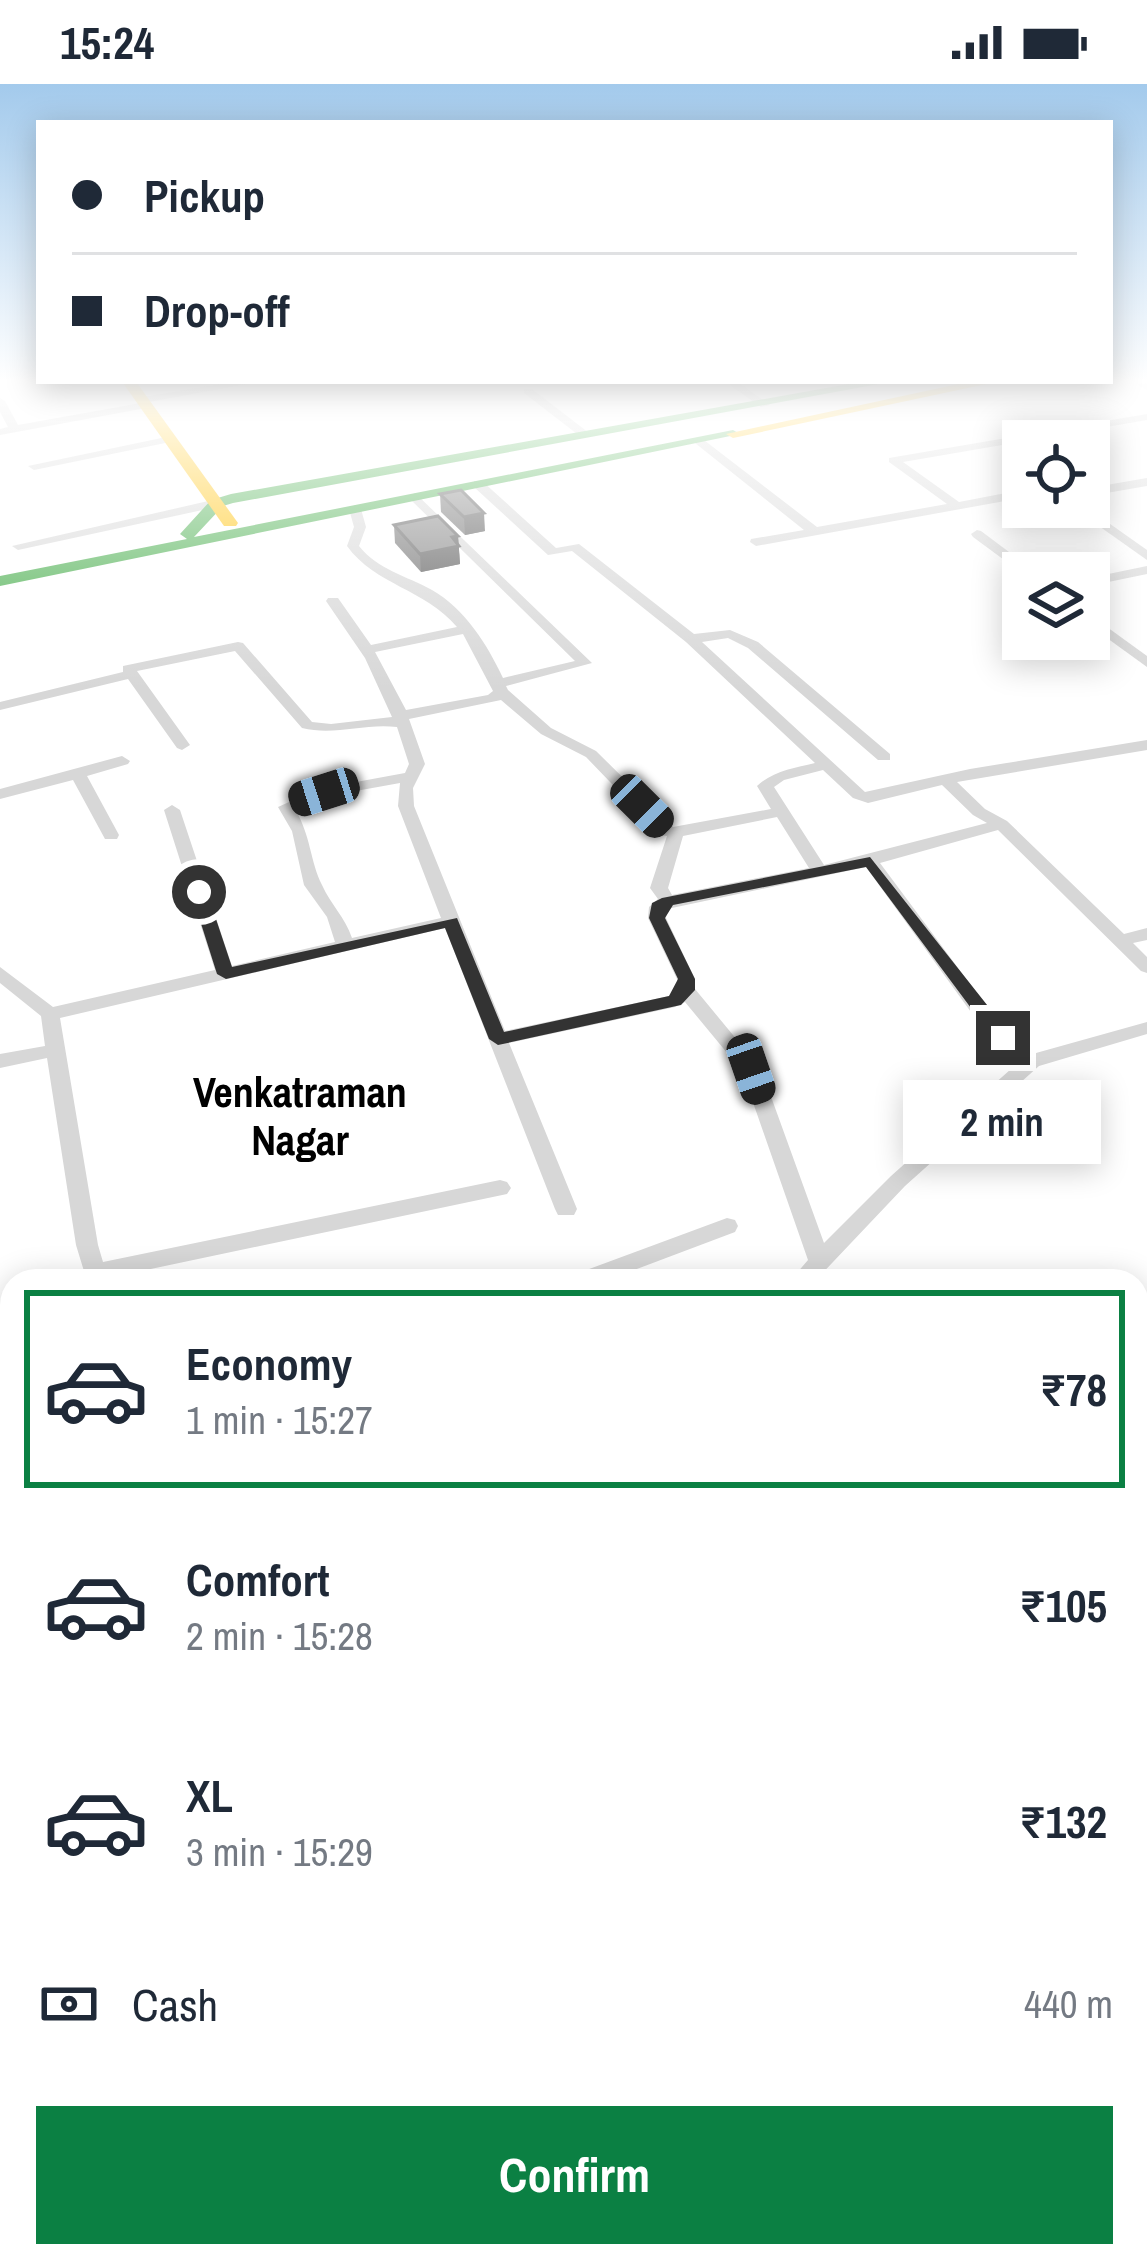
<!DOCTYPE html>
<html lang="en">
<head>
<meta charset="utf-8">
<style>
	:root { --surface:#fff; --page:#f6f6f7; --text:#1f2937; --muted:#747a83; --line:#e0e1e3; --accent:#0b8043 }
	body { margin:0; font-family:"Archivo Narrow",sans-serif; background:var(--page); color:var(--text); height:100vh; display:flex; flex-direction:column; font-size:45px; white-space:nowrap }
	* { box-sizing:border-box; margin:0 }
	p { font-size:39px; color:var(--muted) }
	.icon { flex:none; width:66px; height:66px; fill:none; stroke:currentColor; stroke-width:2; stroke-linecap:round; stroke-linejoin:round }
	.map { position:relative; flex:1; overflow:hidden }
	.side { position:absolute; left:0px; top:1185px; width:1149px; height:999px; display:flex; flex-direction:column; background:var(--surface); border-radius:36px 36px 0 0; box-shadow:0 6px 30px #0003 }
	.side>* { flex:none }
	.hud { position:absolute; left:36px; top:36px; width:1077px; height:264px; border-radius:0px; box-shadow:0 6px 30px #0003; display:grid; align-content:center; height:264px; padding:0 36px; background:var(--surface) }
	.controls { position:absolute; left:1002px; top:336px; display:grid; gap:24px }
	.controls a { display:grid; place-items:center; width:108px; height:108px; border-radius:0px; background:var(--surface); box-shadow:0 6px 30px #0003; font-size:60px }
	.end { position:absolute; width:54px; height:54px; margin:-27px; border:15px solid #333; background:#fff; box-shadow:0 0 0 6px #fff }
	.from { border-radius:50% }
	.bubble { position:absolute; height:84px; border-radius:0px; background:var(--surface); box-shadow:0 6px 30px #0003; font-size:39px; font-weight:700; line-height:84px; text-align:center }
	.car { position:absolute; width:36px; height:72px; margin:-36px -18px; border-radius:15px; box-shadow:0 0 9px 3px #0007; background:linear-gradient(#222 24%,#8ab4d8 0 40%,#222 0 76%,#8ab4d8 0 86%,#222 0) }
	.hud b { display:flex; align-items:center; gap:42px; height:114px; font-size:45px }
	.hud b+b { border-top:3px solid var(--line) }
	.hud i { width:30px; height:30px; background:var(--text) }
	ul { padding:21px 0 0; list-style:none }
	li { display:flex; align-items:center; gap:36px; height:198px; margin:0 24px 18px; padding:0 12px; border:6px solid transparent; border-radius:0px }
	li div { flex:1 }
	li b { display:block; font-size:45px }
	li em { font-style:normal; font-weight:700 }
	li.active { border-color:var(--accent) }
	li>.icon { width:108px; height:108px; stroke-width:1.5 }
	.pay { display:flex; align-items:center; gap:30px; height:132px; padding:0 36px; font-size:45px }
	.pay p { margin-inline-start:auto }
	.primary-button { display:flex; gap:24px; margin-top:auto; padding:24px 36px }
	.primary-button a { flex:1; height:138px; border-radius:0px; background:var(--accent); color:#fff; font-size:48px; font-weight:700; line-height:138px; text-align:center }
	.status { display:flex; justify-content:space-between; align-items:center; height:84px; padding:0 60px; background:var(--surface); direction:ltr }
	.status svg { height:33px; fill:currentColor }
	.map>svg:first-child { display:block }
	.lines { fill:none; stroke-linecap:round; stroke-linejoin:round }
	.street { fill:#d7d7d7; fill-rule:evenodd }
	.fast { fill:#4caf50; fill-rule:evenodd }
	.slow { fill:#ffc107; fill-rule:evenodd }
	.wall { fill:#6f6f6f }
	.shaded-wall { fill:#5a5a5a }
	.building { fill:#818181; stroke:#5a5a5a; stroke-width:3 }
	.route { fill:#333 }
	.labels { text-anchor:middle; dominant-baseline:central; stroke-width:12; stroke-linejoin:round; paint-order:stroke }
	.quarter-label { font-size:42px; font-weight:bold; fill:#000; stroke:#fff }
</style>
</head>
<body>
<div class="status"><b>15:24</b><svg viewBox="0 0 49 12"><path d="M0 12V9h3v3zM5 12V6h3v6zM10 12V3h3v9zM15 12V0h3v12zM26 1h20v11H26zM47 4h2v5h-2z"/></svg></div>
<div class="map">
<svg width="1147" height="2183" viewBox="0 0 1147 2183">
	<rect width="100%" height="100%" fill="#fff"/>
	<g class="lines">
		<g class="street">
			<polygon points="227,299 252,299 149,318 151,321 146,324 0,351 0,345 8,343 0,328 0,314 5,317 18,341 141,319 138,316 143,313"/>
			<polygon points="727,299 739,299 770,321 761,323"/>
			<polygon points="1135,299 1147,299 1147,306"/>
			<polygon points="524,305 532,305 589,349 589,353 581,353 524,309"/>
			<polygon points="1147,330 1147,336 903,378 959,418 1006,409 1023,416 1026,423 1005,417 756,462 750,458 751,455 804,446 690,355 700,353 817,443 947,420 889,378 889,374"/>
			<polygon points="171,352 175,353 175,357 34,386 28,382"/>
			<polygon points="1147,394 1147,402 1089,412 1089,404"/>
			<path d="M474,397H482L556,464L579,460L694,550L730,546L758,558L890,670V676H878L748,564L728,554L702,558L865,708L970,685L1147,656V666L957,698L985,725L1007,737L1124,850L1147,844V856L1133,859L1147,873V889L1141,887L998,746L880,779L990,927L1036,969L1147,938V950L1039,982L905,1102L815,1197H790L808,1176L742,987L685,918L675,923L509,959L577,1125L574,1131H558L555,1125L445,844L60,934L98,1161L103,1178L500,1096L507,1098L511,1104L507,1110L108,1194L109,1197H87L76,1161L47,974L0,984V970L45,962L41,932L0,899V883L53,923L215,886L164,726L172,721L180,726L232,882L335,858L327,833L304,801L292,747L278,723L318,705L405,689L409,680L397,643C364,639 335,652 302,644L235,567L137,587L190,661L182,666L177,664L128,595L0,626V618L123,588V582L238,558L243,559L312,638L331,640L392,633L365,574L326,517L328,514H338L371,561L457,543C425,505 375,501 347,462L354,443L349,425L355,421L361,425L366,443L359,462C378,486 407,492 432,506C465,525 487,560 503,594L575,577L411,416L409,413L415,409L592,579L506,602L508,606L551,644L596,667L673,743L771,725L757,702C773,687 794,684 815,679L686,558L572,467L548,471L474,403ZM463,550L493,607L488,611L406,626L375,568ZM501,616L541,650L586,673L661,751L667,752L650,804L658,815L649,823L648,834L677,895V904L669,912L505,947L414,722L413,704L425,680L409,635ZM823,686L853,714L868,719L942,701L973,731L987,739L824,781L774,703L784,696ZM400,699L398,722L441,834L352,854C345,833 331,821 322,801C310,777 311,752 295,725L328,712ZM777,733L809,784L672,811L668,804L683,752ZM866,783L976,935L1020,977L891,1092L824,1159L761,985L695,905V895L666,834L667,825Z"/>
			<polygon points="217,415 221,416 221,422 18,466 12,462"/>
			<polygon points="1072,423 1086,423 1147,466 1147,476"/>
			<polygon points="977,446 981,447 1037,489 1023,490 973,453 971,450"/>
			<polygon points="1147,482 1147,490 1089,502 1089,494"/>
			<polygon points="1089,530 1147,572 1147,583 1089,541"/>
			<polygon points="122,672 130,677 128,680 87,692 119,751 117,755 105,755 73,696 0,715 0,705"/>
			<polygon points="727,1134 735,1136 738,1142 735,1148 605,1197 570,1197 573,1191"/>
			<polygon points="12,1421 12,1445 0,1449 0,1426"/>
			<polygon points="12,1604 12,1632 0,1636 0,1608"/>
			<polygon points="12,1820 12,1872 0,1879 0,1827"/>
			<polygon points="0,1926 12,1932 12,2105 0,2100"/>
			<polygon points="12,2157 12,2172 37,2172 38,2183 2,2183 1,2172 7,2160"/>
			<polygon points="343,2172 379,2172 382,2183 346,2183"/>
			<polygon points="874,2172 910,2172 913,2183 877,2183"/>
		</g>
		<polygon class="fast" points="854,299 884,299 233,419 223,422 194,453 733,346 740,350 0,502 0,492 187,455 180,450 211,416 231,410"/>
		<g class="slow">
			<polygon points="123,299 137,299 238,439 236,442 224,442"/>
			<polygon points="963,299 991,299 733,354 726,350"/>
		</g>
	</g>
	<g class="wall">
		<polygon points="440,410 485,447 465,451 441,428"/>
		<polygon points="394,441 458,452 460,480 421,488 395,459"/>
	</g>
	<g class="shaded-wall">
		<polygon points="484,429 485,447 465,451 464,433"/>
		<polygon points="458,452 460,480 421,488 420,470 452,453"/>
	</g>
	<g class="building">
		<polygon points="461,406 484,429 464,433 440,410"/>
		<polygon points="438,432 458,452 452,453 459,462 420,470 394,441"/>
	</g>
	<linearGradient id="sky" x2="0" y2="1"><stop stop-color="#a3caec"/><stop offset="0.49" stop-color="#fff"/><stop offset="1" stop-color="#fff" stop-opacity="0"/></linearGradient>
	<rect width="1147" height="605" fill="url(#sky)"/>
	<polygon class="route" points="870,773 1010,950 1010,959 997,959 866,783 673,821 665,834 695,895 695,906 681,921 498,961 489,955 445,844 226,895 217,890 191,808 199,803 207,808 232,883 457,834 504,948 669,912 678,895 649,834 652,819 662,814"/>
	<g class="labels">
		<g class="quarter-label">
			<text x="300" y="1008">Venkatraman<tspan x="300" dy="48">Nagar</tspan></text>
		</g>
	</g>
</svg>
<div class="controls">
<a><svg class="icon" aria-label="locate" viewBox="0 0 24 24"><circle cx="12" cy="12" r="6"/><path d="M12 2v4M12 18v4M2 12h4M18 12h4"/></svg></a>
<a><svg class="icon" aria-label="layers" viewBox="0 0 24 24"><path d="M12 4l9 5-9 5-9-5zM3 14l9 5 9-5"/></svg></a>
</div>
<i class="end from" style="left:199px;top:808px"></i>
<i class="end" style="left:1003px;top:954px"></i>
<div class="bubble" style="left:903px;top:996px;width:198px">2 min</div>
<i class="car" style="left:324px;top:708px;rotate:252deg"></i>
<i class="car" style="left:642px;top:722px;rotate:135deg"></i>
<i class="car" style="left:751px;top:985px;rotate:161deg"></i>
<div class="hud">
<b><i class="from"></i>Pickup</b>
<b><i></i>Drop-off</b>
</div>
<section class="side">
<ul>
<li class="active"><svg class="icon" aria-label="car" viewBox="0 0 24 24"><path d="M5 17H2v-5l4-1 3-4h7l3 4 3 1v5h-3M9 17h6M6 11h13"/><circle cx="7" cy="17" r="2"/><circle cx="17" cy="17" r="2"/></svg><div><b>Economy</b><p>1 min · 15:27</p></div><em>₹78</em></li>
<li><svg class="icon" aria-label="car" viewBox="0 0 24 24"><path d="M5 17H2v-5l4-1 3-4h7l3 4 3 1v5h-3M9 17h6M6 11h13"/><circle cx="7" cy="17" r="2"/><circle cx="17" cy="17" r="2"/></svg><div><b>Comfort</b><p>2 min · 15:28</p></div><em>₹105</em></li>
<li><svg class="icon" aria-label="car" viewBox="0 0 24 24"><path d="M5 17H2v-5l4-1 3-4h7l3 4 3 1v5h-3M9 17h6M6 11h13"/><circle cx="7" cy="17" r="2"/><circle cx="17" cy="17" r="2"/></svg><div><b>XL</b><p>3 min · 15:29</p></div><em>₹132</em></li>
</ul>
<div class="pay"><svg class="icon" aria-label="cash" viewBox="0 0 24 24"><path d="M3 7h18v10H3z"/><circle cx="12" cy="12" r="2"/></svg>Cash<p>440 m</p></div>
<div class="primary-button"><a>Confirm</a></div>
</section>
</div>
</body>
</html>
